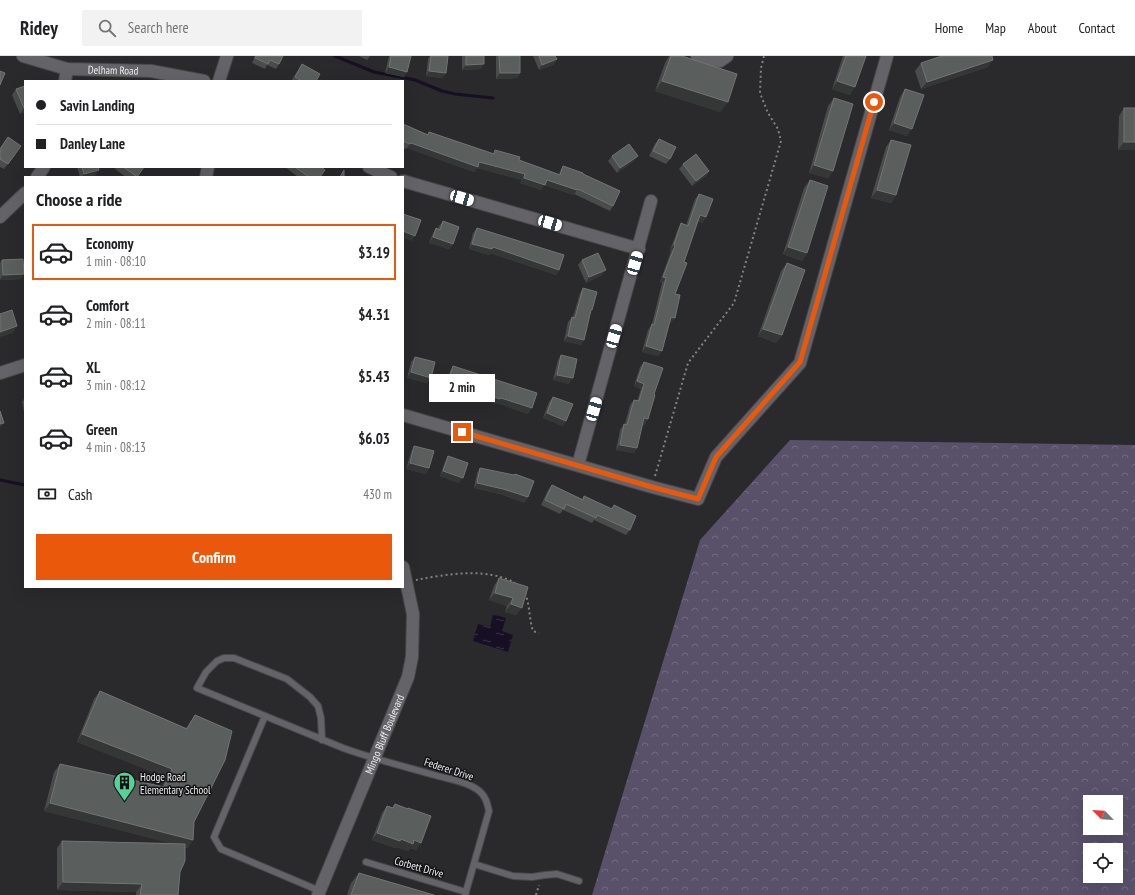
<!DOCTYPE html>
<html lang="en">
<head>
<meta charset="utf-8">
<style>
	:root { --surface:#fff; --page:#f2f2f2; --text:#202124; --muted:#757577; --line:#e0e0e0; --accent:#ea580c }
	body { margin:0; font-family:"PT Sans Narrow",sans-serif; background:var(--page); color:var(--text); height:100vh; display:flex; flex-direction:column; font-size:15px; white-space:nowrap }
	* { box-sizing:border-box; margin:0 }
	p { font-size:13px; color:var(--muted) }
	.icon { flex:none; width:22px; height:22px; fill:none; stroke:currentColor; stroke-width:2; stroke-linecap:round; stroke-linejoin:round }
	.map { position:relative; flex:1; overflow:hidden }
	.panel { position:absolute; left:24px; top:120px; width:380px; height:412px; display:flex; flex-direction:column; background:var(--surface); border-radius:0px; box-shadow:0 4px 16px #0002 }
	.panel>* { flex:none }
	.banner { position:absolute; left:24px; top:24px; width:380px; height:88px; border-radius:0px; box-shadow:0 4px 16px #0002; display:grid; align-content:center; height:88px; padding:0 12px; background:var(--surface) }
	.needle { width:26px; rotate:295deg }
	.tools { position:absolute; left:1083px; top:739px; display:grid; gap:8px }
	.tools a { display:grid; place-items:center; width:40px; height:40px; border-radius:0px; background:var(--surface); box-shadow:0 4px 16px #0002; font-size:20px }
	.end { position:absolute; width:18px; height:18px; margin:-9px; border:5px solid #ea580c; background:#fff; box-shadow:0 0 0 2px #fff }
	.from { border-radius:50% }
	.bubble { position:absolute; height:28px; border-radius:0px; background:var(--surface); box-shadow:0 4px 16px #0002; font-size:13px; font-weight:700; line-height:28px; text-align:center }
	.car { position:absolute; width:12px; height:24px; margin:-12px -6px; border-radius:5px; box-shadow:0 0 3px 1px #0007; background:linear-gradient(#fff 24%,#345 0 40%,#fff 0 76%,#345 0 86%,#fff 0) }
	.banner b { display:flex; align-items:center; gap:14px; height:38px; font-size:15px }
	.banner b+b { border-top:1px solid var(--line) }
	.banner i { width:10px; height:10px; background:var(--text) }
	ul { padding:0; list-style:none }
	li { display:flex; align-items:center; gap:12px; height:56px; margin:0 8px 6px; padding:0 4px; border:2px solid transparent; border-radius:0px }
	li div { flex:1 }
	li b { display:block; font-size:15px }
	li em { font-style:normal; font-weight:700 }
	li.active { border-color:var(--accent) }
	li>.icon { width:36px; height:36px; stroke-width:1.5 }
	h2 { padding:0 12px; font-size:18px; line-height:48px }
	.pay { display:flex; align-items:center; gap:10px; height:44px; padding:0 12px; font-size:15px }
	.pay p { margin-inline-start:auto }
	.button { display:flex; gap:8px; margin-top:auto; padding:8px 12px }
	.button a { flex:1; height:46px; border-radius:0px; background:var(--accent); color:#fff; font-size:16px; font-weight:700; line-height:46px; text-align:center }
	header { display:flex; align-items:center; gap:24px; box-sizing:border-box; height:56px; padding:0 20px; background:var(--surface); border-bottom:1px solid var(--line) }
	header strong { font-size:19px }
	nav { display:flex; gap:22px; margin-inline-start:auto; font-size:14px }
	.search { width:280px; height:36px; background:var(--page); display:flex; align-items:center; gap:10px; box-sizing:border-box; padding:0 14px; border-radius:0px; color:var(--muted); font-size:15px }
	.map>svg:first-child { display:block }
	.forest { fill:url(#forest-crowns); fill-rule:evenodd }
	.water { fill:url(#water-ripples) }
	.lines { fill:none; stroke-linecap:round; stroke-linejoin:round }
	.stream { stroke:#170f24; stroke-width:3 }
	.lane-casing { stroke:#48474a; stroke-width:8 }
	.street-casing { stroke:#48474a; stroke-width:14 }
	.path { stroke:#828183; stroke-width:2; stroke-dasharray:2 3; stroke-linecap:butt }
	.lane { stroke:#646367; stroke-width:6 }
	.street { stroke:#646367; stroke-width:12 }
	.wall { fill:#494c4a }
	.shaded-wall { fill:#353737 }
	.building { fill:#5a5e5c; stroke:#727473 }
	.route { stroke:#ea580c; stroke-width:5 }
	.labels { text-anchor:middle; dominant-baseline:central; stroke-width:3; stroke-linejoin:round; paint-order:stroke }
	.street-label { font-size:11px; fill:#efeef0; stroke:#131214 }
	.poi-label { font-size:11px; fill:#efeef0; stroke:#131214; text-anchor:start }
</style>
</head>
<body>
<header>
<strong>Ridey</strong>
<div class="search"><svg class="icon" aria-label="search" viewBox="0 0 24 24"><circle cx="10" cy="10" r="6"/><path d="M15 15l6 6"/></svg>Search here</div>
<nav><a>Home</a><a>Map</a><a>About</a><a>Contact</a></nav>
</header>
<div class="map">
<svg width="1135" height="839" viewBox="0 0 1135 839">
	<defs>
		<pattern id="forest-crowns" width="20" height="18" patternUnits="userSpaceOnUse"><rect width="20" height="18" fill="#59516a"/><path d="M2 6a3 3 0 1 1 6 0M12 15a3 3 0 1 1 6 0" fill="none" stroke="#716a80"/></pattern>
		<pattern id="water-ripples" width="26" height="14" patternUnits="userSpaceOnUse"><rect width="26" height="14" fill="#170f24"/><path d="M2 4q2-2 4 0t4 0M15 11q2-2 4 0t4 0" fill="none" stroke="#393244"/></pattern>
	</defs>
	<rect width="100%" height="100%" fill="#2a292c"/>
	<path class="forest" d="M790,384L1135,389V839H592L700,484ZM1090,746H1116V772H1090ZM1090,794H1116V820H1090Z"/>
	<polygon class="water" points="493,559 499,560 506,562 502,575 513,579 508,596 473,585 478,568 490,571"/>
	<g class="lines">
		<g class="stream">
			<polyline points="335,0 374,16 415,24 442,35 455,38 493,42"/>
			<polyline points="0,424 25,429"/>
		</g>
		<defs>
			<g id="lane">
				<polyline points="265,660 214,781 221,793 320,835"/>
				<path d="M322,684L321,662L318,650L310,641L287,623L234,602H224L217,605L206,616L197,632L343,692C373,703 404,710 434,719C448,723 466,725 478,734C485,739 487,746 489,755L465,839"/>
				<polyline points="366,806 466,836"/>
				<polyline points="474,808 513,820 532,821 545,819 557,818 579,825"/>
			</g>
			<g id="street">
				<path id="s1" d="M23,0L67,13L151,15L204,25"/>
				<polyline points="697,0 711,4 720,5 727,0"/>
				<polyline points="65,25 67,13"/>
				<polyline points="219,25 227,0"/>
				<polyline points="369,111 391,121"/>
				<polyline points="37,121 44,111"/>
				<polyline points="206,121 208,111"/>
				<polyline points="403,125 639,193"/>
				<polyline points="0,161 25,137"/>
				<polyline points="0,317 25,309"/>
				<polyline points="403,359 652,431 698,443 716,401 800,307 887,0"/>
				<polyline points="578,409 651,145"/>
				<path id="s2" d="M318,839L408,621L412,601L413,558L403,511"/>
			</g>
		</defs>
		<use href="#lane" class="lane-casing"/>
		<use href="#street" class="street-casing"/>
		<g class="path">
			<polyline points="655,420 688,307 734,247 781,85 778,73 768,57 760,37 761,12 764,0"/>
			<path d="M416,524C447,518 487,511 515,527"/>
			<path d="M525,537C530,549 529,563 533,575L539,577"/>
			<polyline points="536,839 539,829"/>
		</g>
		<use href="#lane" class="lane"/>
		<use href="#street" class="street"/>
	</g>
	<g class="wall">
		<polygon points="255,0 283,0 279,8 276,13 267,9 265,13 252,7"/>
		<polygon points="359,0 370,0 367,4"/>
		<polygon points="389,0 411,0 404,21 385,17"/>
		<polygon points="430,0 448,0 446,17 442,22 426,20 428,3"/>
		<polygon points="462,0 484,0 481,13 462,14"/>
		<polygon points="496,0 520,0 520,17 517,22 496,23"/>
		<polygon points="533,0 555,0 557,3 553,9 539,14"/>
		<polygon points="669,0 682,0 728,46 720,56 655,35 665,7"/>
		<polygon points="843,0 866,0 850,39 832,33"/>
		<polygon points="921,7 988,11 921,33 915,15"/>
		<polygon points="302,8 316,25 291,25"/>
		<polygon points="25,30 25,56 20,58 12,39 16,33"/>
		<polygon points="905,33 907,80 889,74 900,41"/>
		<polygon points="834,42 833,115 828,122 809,117 828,50"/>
		<polygon points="1124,52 1135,52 1135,94 1118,94 1119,60"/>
		<polygon points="403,68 427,79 429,76 493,98 495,94 519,104 559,118 560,115 563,110 583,118 613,150 610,155 574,138 574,139 544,129 541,134 520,127 522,124 477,112 474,116 407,92 406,93 403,92"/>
		<polygon points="659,83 670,103 666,108 649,100 655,88"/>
		<polygon points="891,84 896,139 891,147 871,142 886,91"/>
		<polygon points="21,90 4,113 0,111 0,93"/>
		<polygon points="612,100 634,105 617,117 608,105"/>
		<polygon points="683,108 709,115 706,120 692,130 679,113"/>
		<polygon points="77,111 98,111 96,119 89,121 80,121"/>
		<polygon points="116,111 144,111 137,121 126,121 115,113"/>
		<polygon points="285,111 321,111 320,121 298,121"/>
		<polygon points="810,124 807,197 802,205 783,198 804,132"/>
		<polygon points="699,138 703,167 698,165 684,206 675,238 671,267 669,266 662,295 658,300 642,296 648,274 652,268 662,227 660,226 671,195 670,194 678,173 681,167 686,169 695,143"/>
		<polygon points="443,165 453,188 449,193 429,187 433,177 436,172 438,173 439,170"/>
		<polygon points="477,172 559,214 556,219 490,197 489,199 469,193 473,177"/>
		<polygon points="2,204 21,223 0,224 0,207"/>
		<polygon points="582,204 602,219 586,227 578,209"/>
		<polygon points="787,207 782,279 776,287 758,280 781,215"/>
		<polygon points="583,232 590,257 581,289 564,285 568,266 572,261 573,261 580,237"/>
		<polygon points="561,299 569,328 553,324 558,304"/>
		<polygon points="415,301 427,327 407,322 411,306"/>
		<polygon points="644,306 654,338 645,369 642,368 634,397 616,394 620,374 624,368 625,368 630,349 634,344 637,345 641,333 634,330 640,311"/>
		<polygon points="453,310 528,358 497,347 496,348 445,331 450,315"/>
		<polygon points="25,341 25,361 22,346"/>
		<polygon points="553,341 566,365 563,370 543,362 549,346"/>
		<polygon points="414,390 426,418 406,413 411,396"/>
		<polygon points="448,400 459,427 440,420 445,406"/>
		<polygon points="480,412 525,447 500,438 474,432 477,417"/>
		<polygon points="552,429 582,443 584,440 611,453 614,449 630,474 626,479 594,464 592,467 563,454 560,458 541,449 548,434"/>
		<polygon points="499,522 528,531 516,559 505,556 507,550 489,544 494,530"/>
		<polygon points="100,635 186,672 195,659 194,766 188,792 185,791 180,816 178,839 136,839 136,836 57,834 57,792 62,785 172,787 44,755 54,716 60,708 162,731 166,721 77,686 94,643"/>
		<polygon points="395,748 421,787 416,794 410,792 408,795 396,791 395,792 372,784 382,757 387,750 392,752"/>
		<polygon points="359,817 434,839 347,839 351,827"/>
	</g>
	<g class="shaded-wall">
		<polygon points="557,3 553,9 539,14 542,9"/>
		<polygon points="993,4 988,11 921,33 927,26"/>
		<polygon points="484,8 481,13 462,14 466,9"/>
		<polygon points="389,11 407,16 404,21 385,17"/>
		<polygon points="429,15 446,17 442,22 426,20"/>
		<polygon points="500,17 520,17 517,22 496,23"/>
		<polygon points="662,25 728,46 720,56 655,35"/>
		<polygon points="837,25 855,31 850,39 832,33"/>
		<polygon points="24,52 25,52 25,56 20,58"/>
		<polygon points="894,67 912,73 907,80 889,74"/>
		<polygon points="1124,86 1135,86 1135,94 1118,94"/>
		<polygon points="411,87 479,106 525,118 522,124 477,112 474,116 407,92"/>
		<polygon points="638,100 634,105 617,117 620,112"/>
		<polygon points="814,109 833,115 828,122 809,117"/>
		<polygon points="99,114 96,119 89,121 82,121 84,118"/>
		<polygon points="709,115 706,120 692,130 696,125"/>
		<polygon points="524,122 547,124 577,134 574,139 544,129 541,134 520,127"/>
		<polygon points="877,134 896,139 891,147 871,142"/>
		<polygon points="700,159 706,161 703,167 696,164"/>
		<polygon points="403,175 415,180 412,185 403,182"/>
		<polygon points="433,181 453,188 449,193 429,187"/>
		<polygon points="472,188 493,191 559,214 556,219 490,197 489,199 469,193"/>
		<polygon points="674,189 675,190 671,195 670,194"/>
		<polygon points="788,191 807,197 802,205 783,198"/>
		<polygon points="606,214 602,219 586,227 589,221"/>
		<polygon points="24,218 21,223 0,224 3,219"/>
		<polygon points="663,221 666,222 662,227 660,226"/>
		<polygon points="671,261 675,262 671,267 667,266"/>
		<polygon points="17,270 13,277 0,281 0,276"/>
		<polygon points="763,273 782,279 776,287 758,280"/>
		<polygon points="568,280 584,284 581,289 564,285"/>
		<polygon points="646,290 662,295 658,300 642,296"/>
		<polygon points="411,316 431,322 427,327 407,322"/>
		<polygon points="557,319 573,322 569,328 553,324"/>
		<polygon points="637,325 644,328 641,333 634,330"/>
		<polygon points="448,326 501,342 532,352 528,358 497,347 496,348 445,331"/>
		<polygon points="547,357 566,365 563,370 543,362"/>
		<polygon points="644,362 648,363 645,369 640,367"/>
		<polygon points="4,367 0,372 0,368"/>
		<polygon points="620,389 637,392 634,397 616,394"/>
		<polygon points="410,407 429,412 426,418 406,413"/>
		<polygon points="443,415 463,422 459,427 440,420"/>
		<polygon points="477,427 503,433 528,441 525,447 500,438 474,432"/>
		<polygon points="495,537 513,542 507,550 489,544"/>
		<polygon points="511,548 522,552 516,559 505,556"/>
		<polygon points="82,678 172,713 166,721 77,686"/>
		<polygon points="50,747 193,784 188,792 44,755"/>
		<polygon points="377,777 401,783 414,784 421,787 416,794 410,792 408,795 396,791 395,792 372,784"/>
		<polygon points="63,826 142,828 136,836 57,834"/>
	</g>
	<g class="building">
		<polygon points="256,0 283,0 279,8 270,4 268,8 255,2"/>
		<polygon points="391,0 411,0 407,16 389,11"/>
		<polygon points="431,0 448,0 446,17 429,15"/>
		<polygon points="466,0 484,0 484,8 466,9"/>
		<polygon points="499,0 520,0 520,17 500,17"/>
		<polygon points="539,0 555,0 557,3 542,9"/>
		<polygon points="671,0 682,0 737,18 728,46 662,25"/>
		<polygon points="846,0 866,0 855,31 837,25"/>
		<polygon points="942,0 992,0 993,4 927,26 921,7"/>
		<polygon points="302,8 320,18 316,25 302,25 295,21"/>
		<polygon points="0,15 5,17 0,29"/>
		<polygon points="25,30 25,52 24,52 16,33"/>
		<polygon points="905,33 924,39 912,73 894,67"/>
		<polygon points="834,42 853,48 833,115 814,109"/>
		<rect x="1124" y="52" width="11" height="34"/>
		<polygon points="403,68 428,79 429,76 494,98 495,94 520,101 519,104 560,119 563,110 583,117 583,118 620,135 613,150 578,133 577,134 547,124 545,129 524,122 525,118 479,106 478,111 411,87 410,88 403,85"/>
		<polygon points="8,81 21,90 8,108 0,103 0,93"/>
		<polygon points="659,83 676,91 670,103 653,95"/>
		<polygon points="891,84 911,89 896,139 877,134"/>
		<polygon points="629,88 638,100 620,112 612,100"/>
		<polygon points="696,98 709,115 696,125 683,108"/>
		<polygon points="82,111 98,111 99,114 84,118"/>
		<polygon points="123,111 144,111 137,121 135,121 135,119"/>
		<polygon points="295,111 321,111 325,114 320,121 309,121"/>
		<polygon points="344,114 344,121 340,121"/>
		<polygon points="810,124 828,130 807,197 788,191"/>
		<polygon points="699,138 713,143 706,161 700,159 684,206 687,207 675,238 680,239 675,262 671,261 662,295 646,290 652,268 654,269 666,222 663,221 675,190 674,189 681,167 688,170"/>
		<polygon points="403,158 421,164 415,180 403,175"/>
		<polygon points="443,165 459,171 453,188 433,181 436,172 440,174"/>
		<polygon points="477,172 564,199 559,214 493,191 492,193 472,188"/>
		<polygon points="598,197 606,214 589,221 582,204"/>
		<polygon points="23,203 24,218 3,219 2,204"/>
		<polygon points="787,207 805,214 782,279 763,273"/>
		<polygon points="583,232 597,236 592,254 591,254 584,284 568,280 572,261 575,262"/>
		<polygon points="12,254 17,270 0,276 0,258"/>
		<polygon points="561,299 577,303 573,322 557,319"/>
		<polygon points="415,301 435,306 431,322 411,316"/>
		<polygon points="644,306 663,312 654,338 655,339 648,363 644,362 637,392 620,389 624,368 627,369 634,344 639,345 644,328 637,325"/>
		<polygon points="453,310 537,337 532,352 501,342 500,343 448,326"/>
		<polygon points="553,341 573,348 566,365 547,357"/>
		<polygon points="0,355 4,367 0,368"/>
		<polygon points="414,390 434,395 429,412 410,407"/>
		<polygon points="448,400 468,407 463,422 443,415"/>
		<polygon points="480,412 514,419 515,418 534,425 528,441 503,433 477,427"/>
		<polygon points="552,429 583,444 584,440 612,453 614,449 636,460 630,474 597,459 596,462 566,448 564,453 545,444"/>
		<polygon points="499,522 528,531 522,552 511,548 513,542 495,537"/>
		<polygon points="100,635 187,673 195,659 232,675 225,704 194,766 193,784 50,747 60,708 164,731 172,713 82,678"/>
		<polygon points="395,748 408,753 408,752 431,760 421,787 414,784 413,788 401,783 400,785 377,777 387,750 393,752"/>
		<polygon points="62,785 185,788 185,805 180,816 178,839 140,839 142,828 63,826"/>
		<polygon points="359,817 434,839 351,839"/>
	</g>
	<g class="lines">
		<polyline class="route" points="462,376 652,431 698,443 716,401 800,306 874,46"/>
	</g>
	<defs>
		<symbol id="building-pin" viewBox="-11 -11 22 30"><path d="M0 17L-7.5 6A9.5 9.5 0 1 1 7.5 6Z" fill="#54d396" stroke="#131214"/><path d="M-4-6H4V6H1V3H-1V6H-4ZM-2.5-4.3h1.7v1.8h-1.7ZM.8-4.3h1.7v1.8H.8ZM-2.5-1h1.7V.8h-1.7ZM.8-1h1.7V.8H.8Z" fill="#111"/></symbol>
	</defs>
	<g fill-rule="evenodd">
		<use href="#building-pin" x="112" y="714" width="25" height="34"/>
	</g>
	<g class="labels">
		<g class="street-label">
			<text stroke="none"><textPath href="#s1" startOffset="92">Delham Road</textPath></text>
			<text stroke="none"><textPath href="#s2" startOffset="174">Mingo Bluff Boulevard</textPath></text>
			<text transform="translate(449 713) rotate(18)">Federer Drive</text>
			<text transform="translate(419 811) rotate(16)">Corbett Drive</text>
		</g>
		<g class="poi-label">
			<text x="140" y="721">Hodge Road<tspan x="140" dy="13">Elementary School</tspan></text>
		</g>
	</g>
</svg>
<div class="tools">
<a><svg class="needle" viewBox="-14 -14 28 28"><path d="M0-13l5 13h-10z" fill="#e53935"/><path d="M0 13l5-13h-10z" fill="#757577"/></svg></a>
<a><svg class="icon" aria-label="locate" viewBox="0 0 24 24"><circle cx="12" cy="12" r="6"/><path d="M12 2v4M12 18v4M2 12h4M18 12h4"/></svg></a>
</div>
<i class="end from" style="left:874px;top:46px"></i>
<i class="end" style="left:462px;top:376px"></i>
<div class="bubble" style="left:429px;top:318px;width:66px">2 min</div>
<i class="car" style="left:462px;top:142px;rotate:106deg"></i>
<i class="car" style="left:550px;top:167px;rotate:106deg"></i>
<i class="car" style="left:635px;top:207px;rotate:16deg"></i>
<i class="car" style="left:614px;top:280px;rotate:16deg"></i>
<i class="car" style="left:594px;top:353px;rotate:16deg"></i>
<div class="banner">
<b><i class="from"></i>Savin Landing</b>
<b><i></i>Danley Lane</b>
</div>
<section class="panel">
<h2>Choose a ride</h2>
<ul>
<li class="active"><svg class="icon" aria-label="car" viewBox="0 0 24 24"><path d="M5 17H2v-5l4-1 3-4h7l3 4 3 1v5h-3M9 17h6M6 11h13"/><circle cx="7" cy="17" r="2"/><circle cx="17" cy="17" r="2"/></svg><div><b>Economy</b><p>1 min · 08:10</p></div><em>$3.19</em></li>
<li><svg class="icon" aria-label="car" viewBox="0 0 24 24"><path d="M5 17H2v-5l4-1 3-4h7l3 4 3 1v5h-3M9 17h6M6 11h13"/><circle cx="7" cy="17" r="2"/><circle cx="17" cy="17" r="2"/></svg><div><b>Comfort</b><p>2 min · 08:11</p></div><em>$4.31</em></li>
<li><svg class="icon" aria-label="car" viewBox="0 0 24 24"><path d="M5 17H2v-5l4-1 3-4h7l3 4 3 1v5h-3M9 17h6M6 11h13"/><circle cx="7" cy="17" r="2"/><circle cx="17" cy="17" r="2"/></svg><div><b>XL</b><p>3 min · 08:12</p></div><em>$5.43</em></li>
<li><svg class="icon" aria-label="car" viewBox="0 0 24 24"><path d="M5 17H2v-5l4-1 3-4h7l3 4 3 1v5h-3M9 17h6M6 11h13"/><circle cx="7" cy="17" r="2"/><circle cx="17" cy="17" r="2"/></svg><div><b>Green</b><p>4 min · 08:13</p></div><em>$6.03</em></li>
</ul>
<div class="pay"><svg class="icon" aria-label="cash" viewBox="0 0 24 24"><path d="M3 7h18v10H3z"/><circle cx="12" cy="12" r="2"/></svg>Cash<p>430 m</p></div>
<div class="button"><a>Confirm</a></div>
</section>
</div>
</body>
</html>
